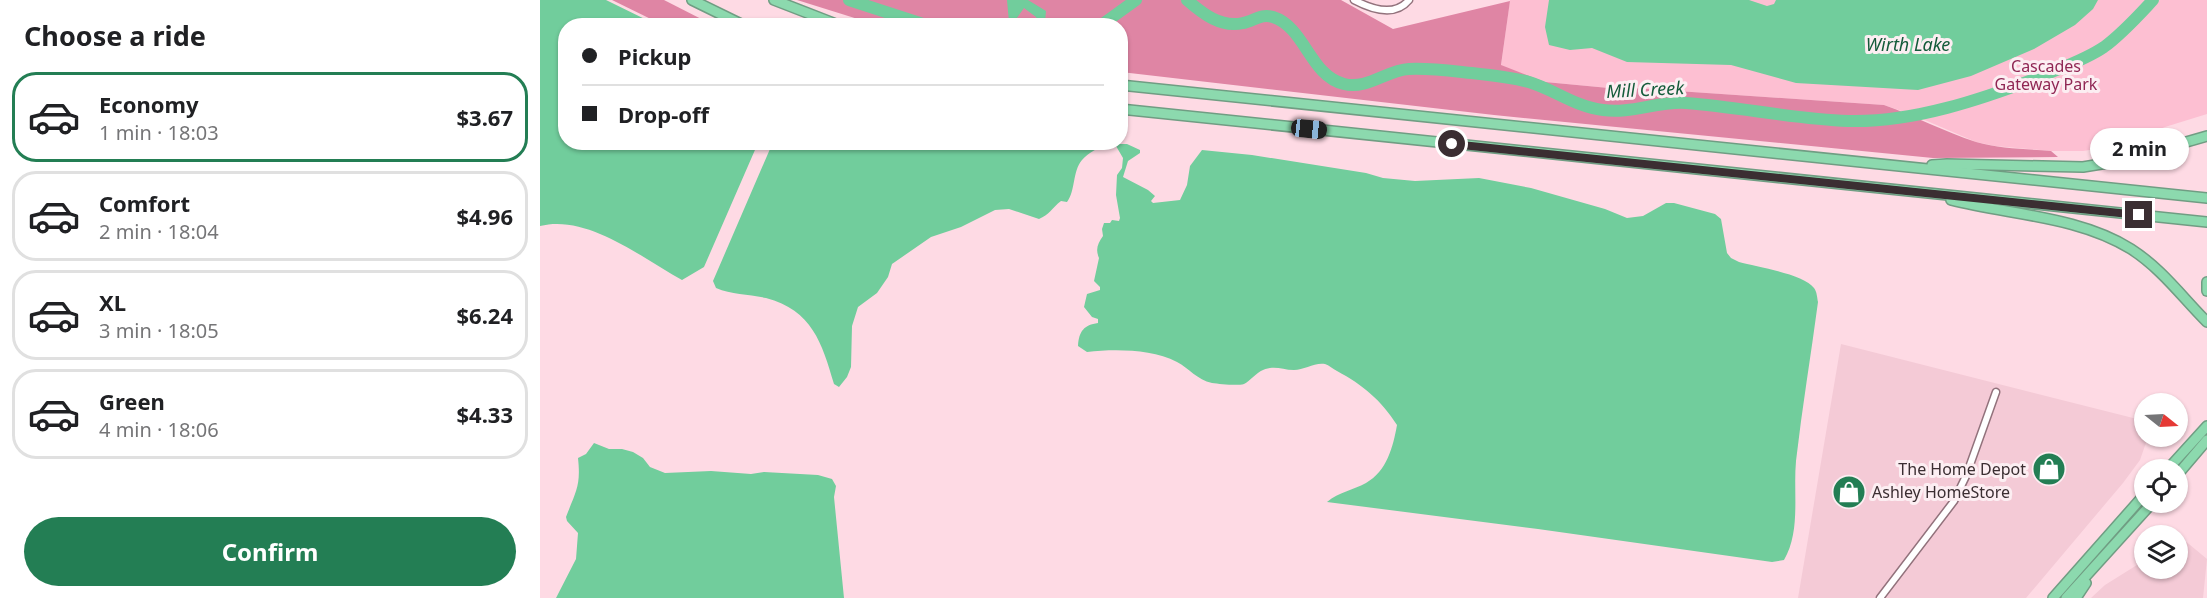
<!DOCTYPE html>
<html lang="en">
<head>
<meta charset="utf-8">
<style>
	:root { --surface:#fff; --page:#f2f2f2; --text:#202124; --muted:#757577; --line:#e0e0e0; --accent:#237e54 }
	body { margin:0; font-family:"Noto Sans",sans-serif; background:var(--page); color:var(--text); height:100vh; display:flex; flex-direction:column; font-size:22px; white-space:nowrap }
	* { box-sizing:border-box; margin:0 }
	p { font-size:20px; color:var(--muted) }
	.icon { flex:none; width:33px; height:33px; fill:none; stroke:currentColor; stroke-width:2; stroke-linecap:round; stroke-linejoin:round }
	.map { position:relative; flex:1; overflow:hidden }
	.panel { display:flex; flex-direction:column; background:var(--surface); width:540px }
	.panel>* { flex:none }
	.hud { position:absolute; left:18px; top:18px; width:570px; height:132px; border-radius:24px; box-shadow:0 2px 4px #0004; display:grid; align-content:center; height:132px; padding:0 24px; background:var(--surface) }
	.needle { width:39px; rotate:108deg }
	.fabs { position:absolute; left:1594px; top:393px; display:grid; gap:12px }
	.fabs a { display:grid; place-items:center; width:54px; height:54px; border-radius:50%; background:var(--surface); box-shadow:0 2px 4px #0004; font-size:30px }
	.end { position:absolute; width:27px; height:27px; margin:-14px; border:8px solid #3b2e32; background:#fff; box-shadow:0 0 0 3px #fff }
	.from { border-radius:50% }
	.bubble { position:absolute; height:42px; border-radius:21px; background:var(--surface); box-shadow:0 2px 4px #0004; font-size:20px; font-weight:700; line-height:42px; text-align:center }
	.car { position:absolute; width:18px; height:36px; margin:-18px -9px; border-radius:8px; box-shadow:0 0 4px 2px #0007; background:linear-gradient(#222 24%,#8ab4d8 0 40%,#222 0 76%,#8ab4d8 0 86%,#222 0) }
	.hud b { display:flex; align-items:center; gap:21px; height:57px; font-size:22px }
	.hud b+b { border-top:2px solid var(--line) }
	.hud i { width:15px; height:15px; background:var(--text) }
	ul { padding:0; list-style:none }
	li { display:flex; align-items:center; gap:18px; height:90px; margin:0 12px 9px; padding:0 12px; border:3px solid var(--line); border-radius:24px }
	li div { flex:1 }
	li b { display:block; font-size:22px }
	li em { font-style:normal; font-weight:700 }
	li.current { border-color:var(--accent) }
	li>.icon { width:54px; height:54px; stroke-width:1.5 }
	h2 { padding:0 24px; font-size:27px; line-height:72px }
	.primary-button { display:flex; gap:12px; margin-top:auto; padding:12px 24px }
	.primary-button a { flex:1; height:69px; border-radius:36px; background:var(--accent); color:#fff; font-size:24px; font-weight:700; line-height:69px; text-align:center }
	main { display:flex; flex:1; min-height:0 }
	.map>svg:first-child { display:block }
	.built { fill:#f4cad6 }
	.green { fill:#fdbfd2 }
	.forest { fill:#df85a4 }
	.water { fill:#71cd9c }
	.lines { fill:none; stroke-linecap:round; stroke-linejoin:round }
	.river { stroke:#71cd9c; stroke-width:12 }
	.minor-casing { stroke:#92727c; stroke-width:9 }
	.highway-casing { stroke:#709d83; stroke-width:12 }
	.minor { stroke:#fff; stroke-width:6 }
	.highway { stroke:#8cd9ae; stroke-width:9 }
	.route { stroke:#3b2e32; stroke-width:8 }
	.labels { text-anchor:middle; dominant-baseline:central; stroke-width:6; stroke-linejoin:round; paint-order:stroke }
	.park-label { font-size:16px; fill:#902754; stroke:#fceef2 }
	.poi-label { font-size:16px; fill:#3b2e32; stroke:#fceef2; text-anchor:end }
	.water-label { font-size:18px; font-style:italic; fill:#145b3a; stroke:#fceef2 }
</style>
</head>
<body>
<main>
<section class="panel">
<h2>Choose a ride</h2>
<ul>
<li class="current"><svg class="icon" aria-label="car" viewBox="0 0 24 24"><path d="M5 17H2v-5l4-1 3-4h7l3 4 3 1v5h-3M9 17h6M6 11h13"/><circle cx="7" cy="17" r="2"/><circle cx="17" cy="17" r="2"/></svg><div><b>Economy</b><p>1 min · 18:03</p></div><em>$3.67</em></li>
<li><svg class="icon" aria-label="car" viewBox="0 0 24 24"><path d="M5 17H2v-5l4-1 3-4h7l3 4 3 1v5h-3M9 17h6M6 11h13"/><circle cx="7" cy="17" r="2"/><circle cx="17" cy="17" r="2"/></svg><div><b>Comfort</b><p>2 min · 18:04</p></div><em>$4.96</em></li>
<li><svg class="icon" aria-label="car" viewBox="0 0 24 24"><path d="M5 17H2v-5l4-1 3-4h7l3 4 3 1v5h-3M9 17h6M6 11h13"/><circle cx="7" cy="17" r="2"/><circle cx="17" cy="17" r="2"/></svg><div><b>XL</b><p>3 min · 18:05</p></div><em>$6.24</em></li>
<li><svg class="icon" aria-label="car" viewBox="0 0 24 24"><path d="M5 17H2v-5l4-1 3-4h7l3 4 3 1v5h-3M9 17h6M6 11h13"/><circle cx="7" cy="17" r="2"/><circle cx="17" cy="17" r="2"/></svg><div><b>Green</b><p>4 min · 18:06</p></div><em>$4.33</em></li>
</ul>
<div class="primary-button"><a>Confirm</a></div>
</section>
<div class="map">
<svg width="1667" height="598" viewBox="0 0 1667 598">
	<rect width="100%" height="100%" fill="#fedae4"/>
	<g class="built">
		<polygon points="1301,344 1605,421 1605,436 1608,437 1600,460 1583,483 1486,598 1258,598"/>
		<polygon points="1644,540 1667,559 1663,598 1551,598 1565,585 1605,560 1605,568 1638,568 1638,543"/>
	</g>
	<polygon class="green" points="970,0 1667,0 1667,114 1625,127 1575,146 1543,151 1511,151 1455,146 1436,142 1373,115 1344,105 1093,88 1091,90 1005,82 961,66"/>
	<g class="forest">
		<polygon points="72,0 124,0 173,25 123,25"/>
		<path d="M257,0H801L853,29L970,1L961,65L1005,82L1090,90L1093,88L1344,105C1375,116 1405,132 1436,142C1460,149 1487,149 1511,151L1518,157L1393,158L954,115L581,72L580,26L337,25Z"/>
	</g>
	<g class="water">
		<path d="M0,0H66L117,25L26,26V142L218,143L164,267L142,280C102,258 48,214 0,226Z"/>
		<polygon points="467,0 488,0 506,11 505,22 500,25 496,17 484,8 474,22 469,22"/>
		<polygon points="1009,0 1209,0 1227,6 1234,4 1236,0 1558,0 1553,9 1535,25 1494,49 1431,76 1378,90 1256,83 1191,65 1087,62 1052,48 1030,50 1009,45 1005,27"/>
		<path d="M233,142H566V143C559,148 548,153 542,160C532,172 536,190 527,202L521,201C512,208 509,215 499,219L469,209L455,210L421,227L391,237L352,264L348,277L337,293L318,307L312,326L311,367L307,377L299,387L294,384C282,343 272,310 226,298C209,294 192,295 176,288L173,281Z"/>
		<path d="M578,144H587L600,150V153L588,161L583,177L608,190L615,196L611,201L613,203L640,200L647,185L650,166L662,150L712,155L826,173L843,178L875,181L939,178L991,188L1065,209L1087,218L1103,216L1126,203H1134L1175,214L1181,219L1187,253L1191,258L1199,262C1217,267 1264,274 1274,288C1277,292 1277,297 1278,302C1271,355 1262,408 1256,461C1253,493 1261,531 1244,560L1232,562L998,529L787,502C799,492 813,490 826,483C847,471 853,447 857,425C841,400 823,385 797,371C793,369 789,365 785,364C775,362 764,370 754,370C742,370 735,365 723,370C716,373 710,381 704,384C697,386 680,384 672,383C657,380 649,368 637,362C611,349 575,349 547,352L538,346C539,331 544,325 558,323V319L552,317L544,307L547,294L560,290V287L554,281L559,258C555,249 558,243 563,236L562,229L564,223H570L572,220L579,221L580,218L576,195L577,175L582,168L583,158L576,146Z"/>
		<path d="M54,443L69,449H82L93,452L103,458L110,467L125,473L171,471L211,474L224,472L278,475L292,479L296,486L294,497L304,598H16L36,559L38,533L27,521L26,517C36,491 41,486 38,458L46,454Z"/>
	</g>
	<g class="lines">
		<g class="river">
			<polyline points="309,0 389,26"/>
			<path d="M647,0C663,14 681,28 703,23C714,21 721,13 733,17C765,27 770,76 804,84C827,90 847,70 869,69C890,68 912,71 932,73C951,75 971,77 989,82C1015,90 1036,107 1063,110C1091,114 1118,101 1146,103C1200,107 1254,119 1308,121C1372,123 1443,99 1502,76C1523,67 1545,60 1564,47C1582,34 1598,16 1613,0"/>
			<polyline points="560,26 596,0"/>
		</g>
		<defs>
			<g id="minor">
				<path d="M814,0C831,9 855,17 869,0"/>
				<polyline points="1340,598 1414,501 1426,476 1456,392"/>
			</g>
			<g id="highway">
				<polyline points="152,0 205,26"/>
				<polyline points="234,0 301,26"/>
				<polyline points="580,85 1667,198"/>
				<polyline points="580,109 1667,222"/>
				<polyline points="1392,165 1407,164 1543,167 1580,161 1667,136"/>
				<path d="M1411,200C1470,215 1538,216 1591,249C1622,269 1642,297 1667,322"/>
				<polyline points="1667,282 1667,291"/>
				<polyline points="1627,470 1667,426"/>
				<polyline points="1638,474 1667,440"/>
				<polyline points="1513,598 1605,494"/>
				<polyline points="1526,598 1613,502"/>
				<polyline points="1536,598 1546,583"/>
			</g>
		</defs>
		<use href="#minor" class="minor-casing"/>
		<use href="#highway" class="highway-casing"/>
		<use href="#minor" class="minor"/>
		<use href="#highway" class="highway"/>
	</g>
	<g class="lines">
		<polyline class="route" points="912,144 1599,215"/>
	</g>
	<defs>
		<symbol id="shop-disc" viewBox="-11 -11 22 22"><circle r="9.5" fill="#237e54" stroke="#fceef2"/><path d="M-5-2.5h2.3a2.7 3.5 0 0 1 5.4 0H5L5.5 6h-11ZM-1.5-2.5h3a1.5 2.3 0 0 0-3 0Z" fill="#fff"/></symbol>
	</defs>
	<g fill-rule="evenodd">
		<use href="#shop-disc" x="1490" y="450" width="38" height="38"/>
		<use href="#shop-disc" x="1290" y="473" width="38" height="38"/>
	</g>
	<g class="labels">
		<g class="park-label">
			<text x="1506" y="66">Cascades<tspan x="1506" dy="18">Gateway Park</tspan></text>
		</g>
		<g class="poi-label">
			<text x="1486" y="469">The Home Depot</text>
			<text x="1332" y="492" text-anchor="start">Ashley HomeStore</text>
		</g>
		<g class="water-label">
			<text x="1368" y="44">Wirth Lake</text>
			<text transform="translate(1105 89) rotate(-3)">Mill Creek</text>
		</g>
	</g>
</svg>
<div class="fabs">
<a><svg class="needle" viewBox="-14 -14 28 28"><path d="M0-13l5 13h-10z" fill="#e53935"/><path d="M0 13l5-13h-10z" fill="#757577"/></svg></a>
<a><svg class="icon" aria-label="locate" viewBox="0 0 24 24"><circle cx="12" cy="12" r="6"/><path d="M12 2v4M12 18v4M2 12h4M18 12h4"/></svg></a>
<a><svg class="icon" aria-label="layers" viewBox="0 0 24 24"><path d="M12 4l9 5-9 5-9-5zM3 14l9 5 9-5"/></svg></a>
</div>
<i class="end from" style="left:912px;top:144px"></i>
<i class="end" style="left:1599px;top:215px"></i>
<div class="bubble" style="left:1550px;top:128px;width:99px">2 min</div>
<i class="car" style="left:769px;top:129px;rotate:96deg"></i>
<div class="hud">
<b><i class="from"></i>Pickup</b>
<b><i></i>Drop-off</b>
</div>
</div>
</main>
</body>
</html>
